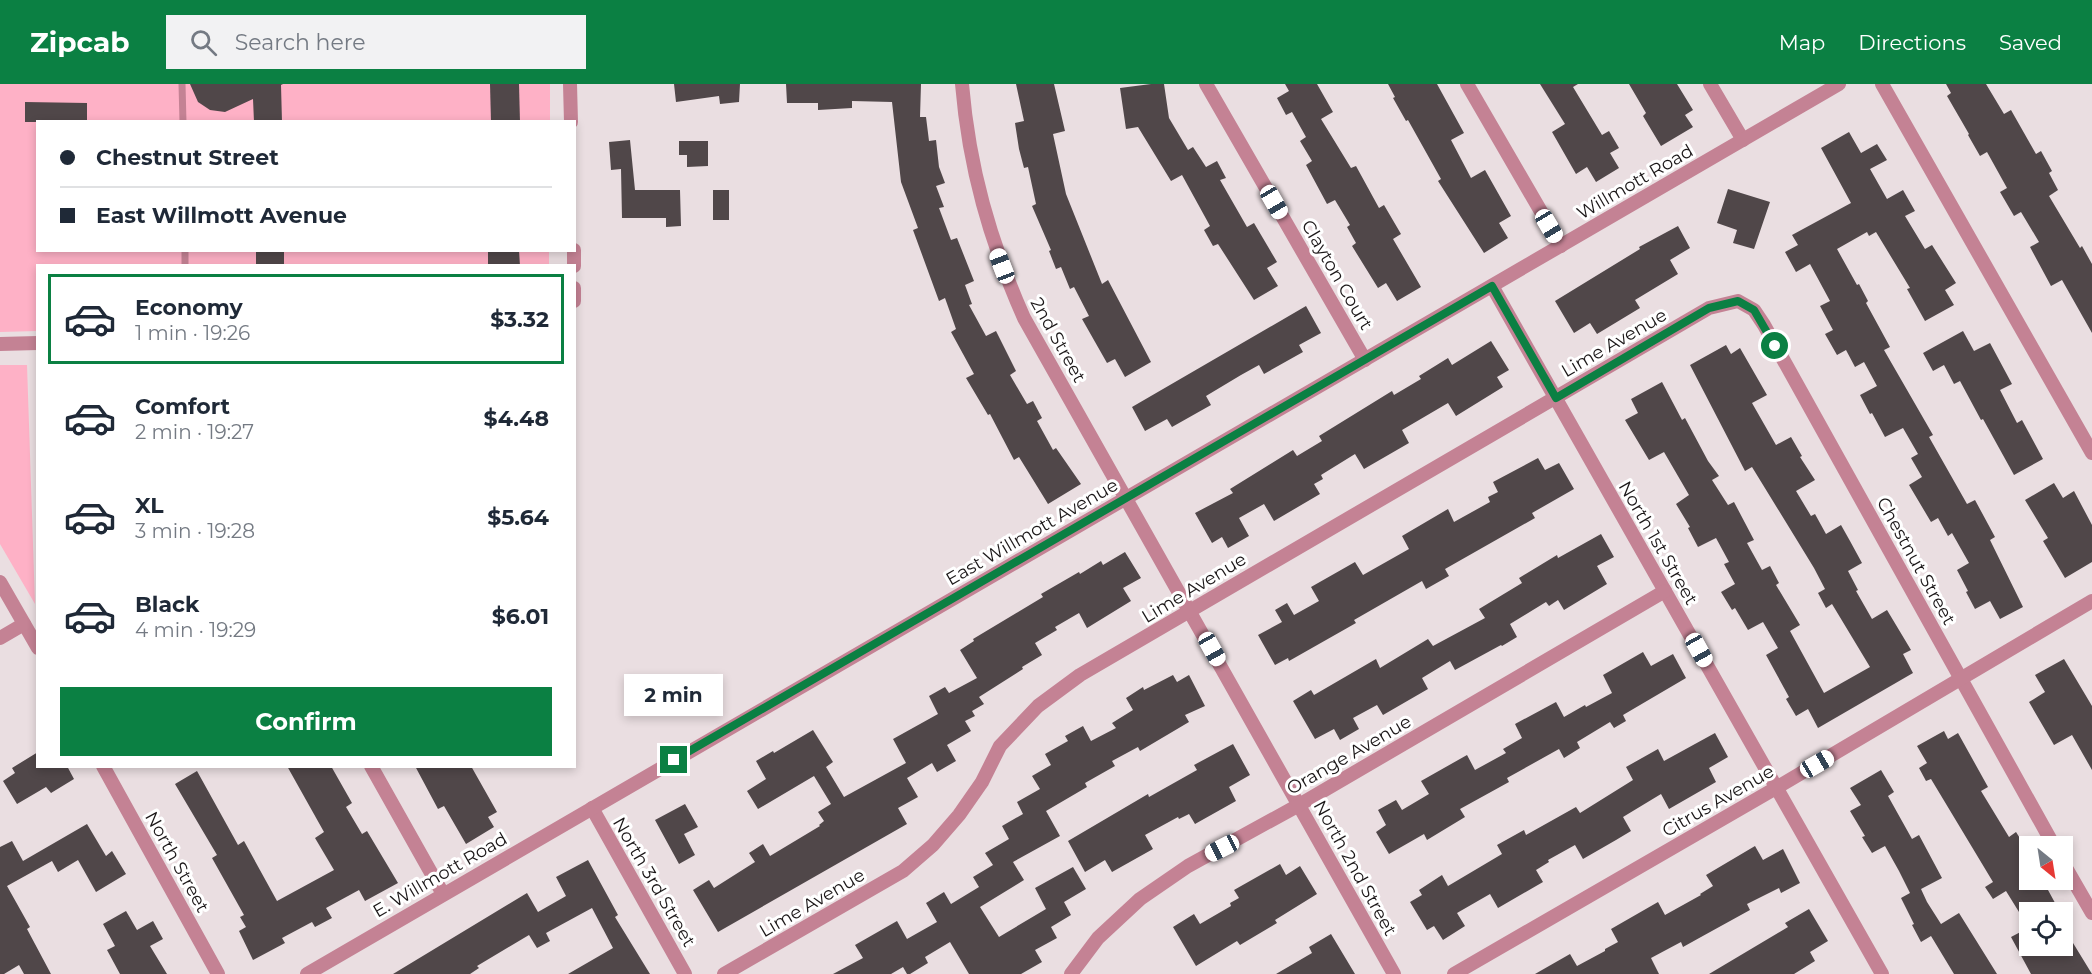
<!DOCTYPE html>
<html lang="en">
<head>
<meta charset="utf-8">
<style>
	:root { --surface:#fff; --page:#f2f2f3; --text:#1f2937; --muted:#747a83; --line:#e0e1e3; --accent:#0b8043 }
	body { margin:0; font-family:Montserrat,sans-serif; background:var(--page); color:var(--text); height:100vh; display:flex; flex-direction:column; font-size:22px; white-space:nowrap }
	* { box-sizing:border-box; margin:0 }
	p { font-size:20px; color:var(--muted) }
	.icon { flex:none; width:33px; height:33px; fill:none; stroke:currentColor; stroke-width:2; stroke-linecap:round; stroke-linejoin:round }
	.map { position:relative; flex:1; overflow:hidden }
	.details { position:absolute; left:36px; top:180px; width:540px; height:504px; display:flex; flex-direction:column; background:var(--surface); border-radius:0px; box-shadow:0 3px 9px #0003 }
	.details>* { flex:none }
	.top-card { position:absolute; left:36px; top:36px; width:540px; height:132px; border-radius:0px; box-shadow:0 3px 9px #0003; display:grid; align-content:center; height:132px; padding:0 24px; background:var(--surface) }
	.needle { width:39px; rotate:150deg }
	.fabs { position:absolute; left:2019px; top:752px; display:grid; gap:12px }
	.fabs a { display:grid; place-items:center; width:54px; height:54px; border-radius:0px; background:var(--surface); box-shadow:0 3px 9px #0003; font-size:30px }
	.end { position:absolute; width:27px; height:27px; margin:-14px; border:8px solid #0b8043; background:#fff; box-shadow:0 0 0 3px #fff }
	.from { border-radius:50% }
	.bubble { position:absolute; height:42px; border-radius:0px; background:var(--surface); box-shadow:0 3px 9px #0003; font-size:20px; font-weight:700; line-height:42px; text-align:center }
	.car { position:absolute; width:18px; height:36px; margin:-18px -9px; border-radius:8px; box-shadow:0 0 4px 2px #0007; background:linear-gradient(#fff 24%,#345 0 40%,#fff 0 76%,#345 0 86%,#fff 0) }
	.top-card b { display:flex; align-items:center; gap:21px; height:57px; font-size:22px }
	.top-card b+b { border-top:2px solid var(--line) }
	.top-card i { width:15px; height:15px; background:var(--text) }
	ul { padding:10px 0 0; list-style:none }
	li { display:flex; align-items:center; gap:18px; height:90px; margin:0 12px 9px; padding:0 12px; border:3px solid transparent; border-radius:0px }
	li div { flex:1 }
	li b { display:block; font-size:22px }
	li em { font-style:normal; font-weight:700 }
	li.active { border-color:var(--accent) }
	li>.icon { width:54px; height:54px; stroke-width:1.5 }
	.cta { display:flex; gap:12px; margin-top:auto; padding:12px 24px }
	.cta a { flex:1; height:69px; border-radius:0px; background:var(--accent); color:#fff; font-size:24px; font-weight:700; line-height:69px; text-align:center }
	header { display:flex; align-items:center; gap:36px; box-sizing:border-box; height:84px; padding:0 30px; background:var(--accent); color:#fff }
	header strong { font-size:28px }
	nav { display:flex; gap:33px; margin-inline-start:auto; font-size:21px }
	.search { width:420px; height:54px; background:var(--page); display:flex; align-items:center; gap:15px; box-sizing:border-box; padding:0 21px; border-radius:0px; color:var(--muted); font-size:22px }
	.map>svg:first-child { display:block }
	.green { fill:#feb1c6 }
	.building { fill:#504749 }
	.lines { fill:none; stroke-linecap:round; stroke-linejoin:round }
	.lane { stroke:#c48294; stroke-width:7 }
	.street { stroke:#c48294; stroke-width:14 }
	.route { stroke:#0b8043; stroke-width:8 }
	.labels { text-anchor:middle; dominant-baseline:central; stroke-width:6; stroke-linejoin:round; paint-order:stroke }
	.street-label { font-size:18px; fill:#1a1617; stroke:#fff }
</style>
</head>
<body>
<header>
<strong>Zipcab</strong>
<div class="search"><svg class="icon" aria-label="search" viewBox="0 0 24 24"><circle cx="10" cy="10" r="6"/><path d="M15 15l6 6"/></svg>Search here</div>
<nav><a>Map</a><a>Directions</a><a>Saved</a></nav>
</header>
<div class="map">
<svg width="2092" height="890" viewBox="0 0 2092 890">
	<rect width="100%" height="100%" fill="#eadee1"/>
	<g class="green">
		<polygon points="0,0 550,0 550,37 38,38 38,166 549,166 549,181 38,182 37,247 0,248"/>
		<polygon points="0,281 27,281 35,520 0,460"/>
	</g>
	<g class="building">
		<polygon points="190,0 283,0 281,1 282,38 254,38 253,15 225,28 210,26 198,18"/>
		<polygon points="490,0 519,0 520,38 491,38"/>
		<polygon points="674,0 740,0 739,18 720,20 719,12 676,18"/>
		<polygon points="786,0 921,0 920,33 926,33 929,57 936,56 939,83 945,99 936,102 944,123 939,124 951,156 957,154 974,197 965,201 972,220 969,221 986,252 996,247 1016,287 1010,291 1027,320 1033,317 1042,334 1037,337 1053,366 1056,364 1081,400 1048,420 1019,373 1014,376 990,330 988,331 966,294 974,290 951,248 956,245 945,214 939,217 913,146 918,144 901,98 892,18 852,17 852,24 818,26 818,19 787,19"/>
		<polygon points="1016,0 1054,0 1065,47 1053,50 1066,110 1102,200 1108,196 1151,278 1125,293 1115,275 1107,279 1082,235 1089,232 1074,203 1070,205 1061,183 1056,185 1049,167 1051,166 1032,122 1036,120 1028,83 1024,84 1019,65 1015,39 1024,37"/>
		<polygon points="1151,0 1164,0 1169,34 1188,66 1193,63 1206,83 1217,77 1226,94 1220,96 1247,143 1254,139 1277,178 1267,184 1278,202 1254,216 1218,160 1213,162 1204,146 1210,142 1182,91 1171,97 1138,43 1126,45 1120,4"/>
		<polygon points="1285,0 1317,0 1333,28 1321,35 1351,84 1356,82 1379,124 1384,121 1401,150 1393,155 1421,203 1397,217 1386,199 1378,204 1352,162 1356,159 1347,143 1350,141 1335,116 1327,120 1306,81 1312,77 1300,57 1306,53 1292,28 1286,31 1277,14 1289,7"/>
		<polygon points="1388,0 1437,0 1464,49 1451,56 1471,94 1485,86 1511,132 1499,139 1508,154 1484,169 1438,97 1441,95 1408,36 1406,37 1393,14 1395,13"/>
		<polygon points="1540,0 1578,0 1573,3 1602,51 1609,47 1619,64 1610,69 1619,84 1596,98 1587,83 1576,90 1552,48 1565,40"/>
		<polygon points="1629,0 1677,0 1693,26 1685,31 1693,43 1661,62 1643,32 1646,29"/>
		<polygon points="1946,0 1986,0 2004,30 2011,26 2036,70 2041,67 2052,87 2049,89 2058,106 2049,112 2080,164 2082,162 2092,180 2092,249 2062,196 2051,202 2030,163 2039,158 2021,128 2014,132 2000,108 2007,104 1987,68 1980,72 1968,51 1969,50 1947,12 1951,9"/>
		<polygon points="25,18 87,19 87,38 25,38"/>
		<polygon points="1849,48 1861,69 1877,60 1887,76 1870,85 1887,115 1903,106 1915,127 1905,132 1925,165 1932,161 1956,199 1945,206 1954,221 1925,237 1907,205 1910,204 1876,148 1869,152 1867,148 1837,165 1857,201 1859,200 1868,217 1866,219 1890,263 1884,266 1933,351 1929,353 1967,420 1975,416 1995,453 1990,456 2023,523 2000,535 1990,517 1975,525 1966,508 1968,507 1957,486 1969,479 1952,449 1948,452 1938,434 1931,438 1909,401 1922,393 1911,374 1918,370 1903,344 1885,353 1872,329 1870,330 1860,311 1877,302 1864,278 1855,283 1846,266 1837,271 1825,250 1833,246 1820,222 1830,217 1810,180 1796,188 1785,168 1798,161 1792,151 1851,119 1821,64"/>
		<polygon points="630,56 635,106 680,106 681,142 666,143 666,134 622,134 621,85 611,86 609,58"/>
		<polygon points="679,57 708,57 708,82 687,83 687,71 679,71"/>
		<polygon points="1728,105 1770,118 1754,165 1733,159 1737,146 1717,139"/>
		<rect x="713" y="106" width="16" height="30"/>
		<polygon points="1678,142 1690,164 1670,176 1678,190 1635,216 1640,224 1597,250 1590,239 1574,249 1555,217 1640,165 1639,163"/>
		<rect x="256" y="166" width="28" height="16"/>
		<polygon points="488,166 519,166 520,182 488,182"/>
		<polygon points="1306,222 1321,249 1299,261 1303,268 1264,290 1259,281 1241,291 1206,312 1211,321 1172,343 1167,335 1145,347 1132,323"/>
		<polygon points="1963,247 1974,267 1990,259 2012,300 2000,306 2017,339 2022,336 2043,375 2014,391 1983,335 1981,336 1960,297 1954,300 1944,281 1933,287 1923,269"/>
		<polygon points="1491,257 1509,286 1497,293 1503,303 1456,332 1448,319 1402,346 1409,359 1364,385 1355,370 1321,391 1323,395 1314,400 1320,410 1274,437 1264,420 1239,434 1249,452 1228,464 1222,453 1212,459 1195,429 1233,409 1230,405 1293,366 1297,372 1322,357 1319,352 1392,307 1394,311 1421,295 1419,292 1448,274 1452,281"/>
		<polygon points="1726,261 1731,270 1740,264 1767,311 1752,319 1776,361 1791,353 1802,372 1800,373 1815,396 1796,407 1811,432 1815,430 1826,450 1841,441 1850,457 1862,479 1848,487 1858,506 1856,507 1872,535 1887,526 1911,566 1903,570 1913,589 1818,644 1808,625 1796,632 1786,615 1789,613 1766,571 1778,564 1763,538 1748,546 1735,524 1732,526 1721,508 1735,500 1724,480 1729,478 1716,454 1698,463 1688,444 1690,443 1676,420 1689,411 1664,368 1649,376 1625,336 1638,329 1631,315 1662,298 1682,336 1685,334 1708,377 1719,392 1712,396 1728,421 1734,418 1754,456 1747,459 1762,486 1770,482 1779,499 1776,501 1800,541 1790,547 1824,609 1870,583 1832,520 1826,524 1818,509 1825,505 1814,484 1752,383 1745,387 1690,281"/>
		<polygon points="1538,374 1545,386 1559,379 1574,405 1532,429 1535,434 1445,485 1449,492 1426,505 1422,497 1354,536 1356,539 1289,577 1288,574 1275,581 1258,551 1282,538 1275,526 1287,519 1294,531 1319,517 1311,503 1355,478 1363,491 1409,465 1402,452 1448,425 1454,438 1490,418 1488,413 1498,408 1493,398"/>
		<polygon points="2054,399 2063,414 2074,407 2092,441 2092,478 2065,494 2043,457 2048,454 2025,416"/>
		<polygon points="1601,450 1614,473 1597,482 1607,500 1564,526 1558,516 1549,522 1546,518 1510,540 1517,553 1502,562 1501,561 1455,586 1450,577 1422,594 1428,605 1383,631 1377,621 1353,634 1359,645 1340,656 1334,645 1315,655 1293,617 1311,606 1314,611 1376,575 1380,584 1428,555 1433,562 1485,534 1479,525 1522,499 1519,494 1557,471 1558,474"/>
		<polygon points="1125,468 1141,494 1123,504 1131,517 1087,544 1079,529 1055,543 1057,546 1035,559 1042,571 1022,583 1023,585 979,613 984,620 972,627 975,632 965,637 971,647 947,661 956,677 937,688 932,679 907,694 918,713 898,724 907,740 718,848 693,806 709,796 714,804 755,778 749,769 763,760 770,772 820,742 819,741 824,737 818,728 831,720 814,692 758,725 747,707 766,695 756,677 773,667 774,669 813,646 833,678 826,683 844,713 906,679 893,655 938,630 929,612 945,603 949,609 977,594 960,566 974,557 973,555 1043,513 1041,510 1079,488 1080,490 1101,477 1103,481"/>
		<polygon points="1643,568 1651,582 1673,570 1686,594 1623,631 1626,637 1614,644 1610,638 1577,658 1580,664 1564,674 1559,665 1507,694 1509,698 1460,725 1465,733 1427,756 1424,750 1389,770 1376,748 1386,741 1378,726 1396,716 1402,726 1429,710 1421,697 1467,671 1475,686 1506,669 1503,665 1522,654 1515,640 1556,618 1564,633 1585,621 1586,623 1612,609 1603,591"/>
		<polygon points="2064,575 2092,622 2092,686 2072,651 2054,661 2029,618 2045,608 2035,591"/>
		<polygon points="1173,591 1177,598 1189,591 1205,622 1185,631 1189,638 1140,667 1138,663 1112,677 1115,682 1085,699 1087,703 1046,727 1060,752 1013,778 1024,796 980,823 999,853 1046,825 1035,804 1073,783 1086,805 1064,818 1071,831 1051,843 1057,854 1035,866 1042,878 1021,890 969,890 950,858 925,873 928,879 910,890 907,890 903,883 891,890 833,890 863,874 855,861 897,837 907,855 937,838 926,819 944,808 951,820 979,803 973,793 993,781 985,769 1009,755 1002,742 1023,730 1017,718 1040,705 1032,692 1051,681 1045,670 1068,657 1065,652 1083,642 1091,657 1116,644 1112,639 1133,626 1126,614 1143,603 1144,606"/>
		<polygon points="1944,647 1948,655 1958,649 1988,703 1981,707 2009,753 2016,748 2030,770 2030,795 2042,795 2060,828 2019,828 2006,807 1993,815 1985,803 1993,798 1931,695 1926,697 1919,684 1927,679 1917,662"/>
		<polygon points="1715,649 1728,673 1709,684 1716,698 1669,725 1661,710 1623,733 1631,747 1616,756 1583,775 1575,761 1548,776 1549,778 1536,786 1543,798 1498,824 1490,810 1457,829 1465,842 1443,856 1434,842 1427,846 1410,818 1422,811 1419,806 1442,791 1448,802 1502,770 1497,761 1524,746 1526,751 1576,723 1580,729 1633,696 1626,683 1658,665 1664,677"/>
		<polygon points="1233,660 1250,691 1229,703 1236,717 1195,740 1189,730 1179,735 1178,733 1145,751 1153,765 1112,788 1105,776 1085,788 1068,757 1148,710 1149,713 1197,686 1194,681"/>
		<polygon points="38,668 38,682 67,682 74,695 51,709 46,703 17,720 3,697 15,689 12,684"/>
		<polygon points="287,682 331,682 352,719 346,723 362,750 367,747 398,799 365,817 359,806 326,824 332,834 315,843 312,838 282,854 285,859 253,876 239,847 246,843 240,833 244,831 212,774 217,771 175,700 197,687 238,761 244,757 277,817 334,786 315,754 324,748"/>
		<polygon points="415,682 471,682 497,728 488,733 494,743 466,760 444,722 438,725"/>
		<polygon points="1881,686 1894,708 1888,712 1912,755 1919,751 1942,794 1921,805 1927,818 1941,840 1959,829 1997,890 1954,890 1931,852 1921,858 1912,841 1914,840 1901,814 1910,809 1899,787 1885,762 1872,769 1862,753 1865,752 1850,727 1861,721 1850,704"/>
		<polygon points="685,720 698,743 684,750 695,771 679,780 655,736"/>
		<polygon points="87,740 106,772 112,767 126,790 96,808 78,776 58,788 52,777 7,802 30,843 27,845 51,890 24,890 19,881 4,890 0,890 0,763 12,757 23,777"/>
		<polygon points="1755,762 1763,776 1783,765 1800,799 1781,809 1779,804 1747,820 1750,826 1701,853 1683,863 1681,858 1651,874 1659,890 1535,890 1570,870 1577,882 1605,867 1605,865 1618,858 1611,845 1658,818 1665,831 1701,811 1700,810 1713,802 1706,791"/>
		<polygon points="588,776 618,831 615,833 650,890 568,890 613,864 592,824 546,849 550,857 537,864 529,851 477,882 479,884 470,890 393,890 527,809 538,828 566,812 556,793"/>
		<polygon points="1280,780 1286,791 1300,782 1317,810 1275,836 1277,839 1240,861 1237,857 1196,882 1173,843 1194,830 1200,840 1231,822 1230,819 1239,814 1234,806"/>
		<polygon points="1809,825 1828,857 1810,868 1815,877 1794,890 1709,890 1788,843 1785,839"/>
		<polygon points="126,827 137,846 153,837 163,855 150,862 167,890 120,890 107,866 115,862 103,840"/>
		<polygon points="2062,841 2092,890 2031,890 2011,853 2030,843 2030,861 2062,861"/>
		<polygon points="1331,850 1355,890 1276,890 1312,869 1309,863"/>
	</g>
	<g class="lines">
		<g class="lane">
			<polyline points="182,0 183,38"/>
			<polyline points="185,166 185,182"/>
		</g>
		<g class="street">
			<polyline points="570,0 571,38"/>
			<path d="M962,0C969,84 990,157 1024,234L1394,890"/>
			<polyline points="1206,0 1365,276"/>
			<polyline points="1467,0 1561,162"/>
			<polyline points="1710,0 1743,56"/>
			<polyline points="1882,0 2092,369"/>
			<polyline points="574,166 574,182"/>
			<polyline points="1492,202 1882,890"/>
			<polyline points="574,204 574,217"/>
			<polyline points="0,260 38,259"/>
			<polyline points="0,498 38,564"/>
			<polyline points="0,554 24,540"/>
			<polyline points="103,682 218,890"/>
			<polyline points="371,682 443,810"/>
			<polyline points="592,724 685,890"/>
			<polyline points="2062,777 2092,829"/>
			<polyline points="307,890 1839,0"/>
			<polyline points="724,890 903,787 933,761 959,731 982,698 1000,662 1038,622 1080,591 1709,224 1738,217 1754,226 1764,241 2054,762"/>
			<polyline points="1071,890 1098,854 1140,815 1188,782 1299,721 1665,507"/>
			<polyline points="1454,890 1776,704 2092,517"/>
		</g>
	</g>
	<g class="lines">
		<polyline class="route" points="674,676 1492,202 1556,314 1709,224 1738,217 1754,226 1775,262"/>
	</g>
	<g class="labels">
		<g class="street-label">
			<text transform="translate(1635 98) rotate(-30)">Willmott Road</text>
			<text transform="translate(1337 191) rotate(60)">Clayton Court</text>
			<text transform="translate(1058 256) rotate(61)">2nd Street</text>
			<text transform="translate(1614 259) rotate(-30)">Lime Avenue</text>
			<text transform="translate(1032 448) rotate(-30)">East Willmott Avenue</text>
			<text transform="translate(1658 459) rotate(60)">North 1st Street</text>
			<text transform="translate(1916 477) rotate(61)">Chestnut Street</text>
			<text transform="translate(1194 504) rotate(-31)">Lime Avenue</text>
			<text transform="translate(1349 671) rotate(-30)">Orange Avenue</text>
			<text transform="translate(1718 717) rotate(-30)">Citrus Avenue</text>
			<text transform="translate(177 778) rotate(61)">North Street</text>
			<text transform="translate(1355 784) rotate(61)">North 2nd Street</text>
			<text transform="translate(440 791) rotate(-30)">E. Willmott Road</text>
			<text transform="translate(654 798) rotate(60)">North 3rd Street</text>
			<text transform="translate(812 819) rotate(-30)">Lime Avenue</text>
		</g>
	</g>
</svg>
<div class="fabs">
<a><svg class="needle" viewBox="-14 -14 28 28"><path d="M0-13l5 13h-10z" fill="#e53935"/><path d="M0 13l5-13h-10z" fill="#747a83"/></svg></a>
<a><svg class="icon" aria-label="locate" viewBox="0 0 24 24"><circle cx="12" cy="12" r="6"/><path d="M12 2v4M12 18v4M2 12h4M18 12h4"/></svg></a>
</div>
<i class="end from" style="left:1775px;top:262px"></i>
<i class="end" style="left:674px;top:676px"></i>
<div class="bubble" style="left:624px;top:590px;width:99px">2 min</div>
<i class="car" style="left:1274px;top:118px;rotate:150deg"></i>
<i class="car" style="left:1549px;top:142px;rotate:149deg"></i>
<i class="car" style="left:1002px;top:182px;rotate:339deg"></i>
<i class="car" style="left:1212px;top:565px;rotate:151deg"></i>
<i class="car" style="left:1699px;top:566px;rotate:151deg"></i>
<i class="car" style="left:1817px;top:680px;rotate:60deg"></i>
<i class="car" style="left:1222px;top:764px;rotate:243deg"></i>
<div class="top-card">
<b><i class="from"></i>Chestnut Street</b>
<b><i></i>East Willmott Avenue</b>
</div>
<section class="details">
<ul>
<li class="active"><svg class="icon" aria-label="car" viewBox="0 0 24 24"><path d="M5 17H2v-5l4-1 3-4h7l3 4 3 1v5h-3M9 17h6M6 11h13"/><circle cx="7" cy="17" r="2"/><circle cx="17" cy="17" r="2"/></svg><div><b>Economy</b><p>1 min · 19:26</p></div><em>$3.32</em></li>
<li><svg class="icon" aria-label="car" viewBox="0 0 24 24"><path d="M5 17H2v-5l4-1 3-4h7l3 4 3 1v5h-3M9 17h6M6 11h13"/><circle cx="7" cy="17" r="2"/><circle cx="17" cy="17" r="2"/></svg><div><b>Comfort</b><p>2 min · 19:27</p></div><em>$4.48</em></li>
<li><svg class="icon" aria-label="car" viewBox="0 0 24 24"><path d="M5 17H2v-5l4-1 3-4h7l3 4 3 1v5h-3M9 17h6M6 11h13"/><circle cx="7" cy="17" r="2"/><circle cx="17" cy="17" r="2"/></svg><div><b>XL</b><p>3 min · 19:28</p></div><em>$5.64</em></li>
<li><svg class="icon" aria-label="car" viewBox="0 0 24 24"><path d="M5 17H2v-5l4-1 3-4h7l3 4 3 1v5h-3M9 17h6M6 11h13"/><circle cx="7" cy="17" r="2"/><circle cx="17" cy="17" r="2"/></svg><div><b>Black</b><p>4 min · 19:29</p></div><em>$6.01</em></li>
</ul>
<div class="cta"><a>Confirm</a></div>
</section>
</div>
</body>
</html>
